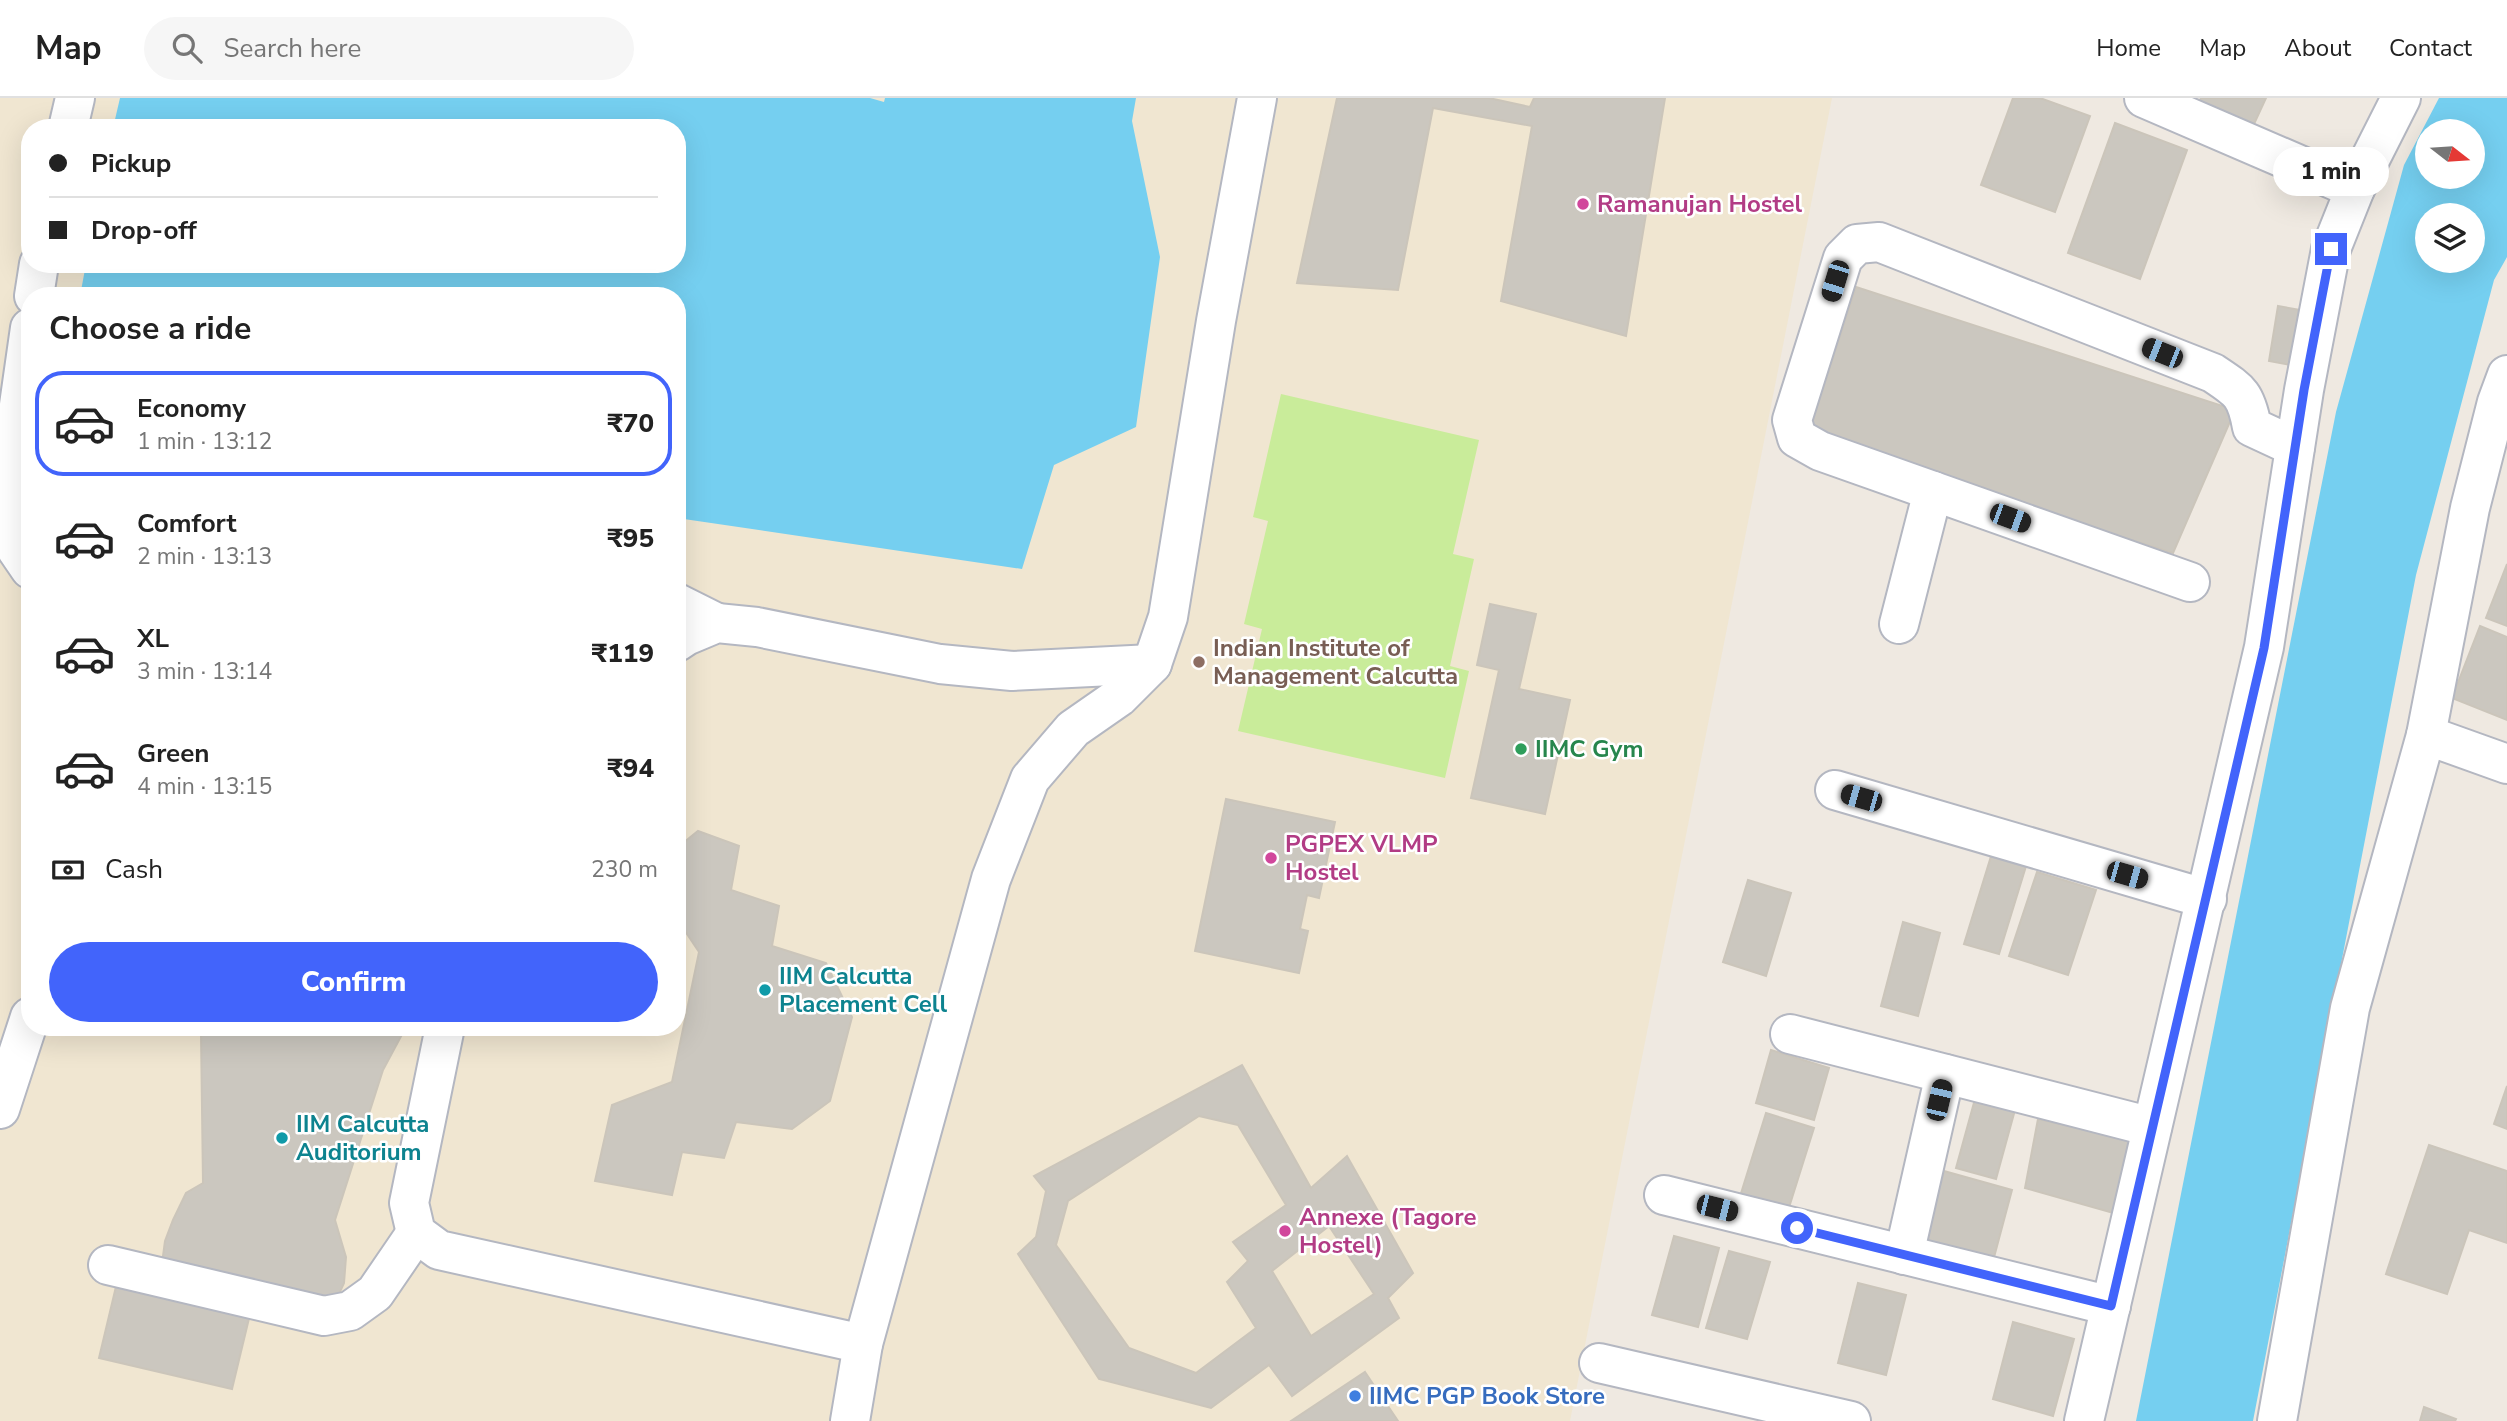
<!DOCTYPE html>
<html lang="en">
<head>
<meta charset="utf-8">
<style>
	:root { --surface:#fff; --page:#f6f6f6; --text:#222; --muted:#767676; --line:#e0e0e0; --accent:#4264fb }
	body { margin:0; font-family:"Nunito Sans",sans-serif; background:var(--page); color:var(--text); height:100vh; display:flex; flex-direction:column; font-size:26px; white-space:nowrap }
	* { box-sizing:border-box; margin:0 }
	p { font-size:23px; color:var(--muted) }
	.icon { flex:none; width:38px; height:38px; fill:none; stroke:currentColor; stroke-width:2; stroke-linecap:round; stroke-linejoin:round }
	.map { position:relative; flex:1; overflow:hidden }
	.details { position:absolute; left:21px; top:189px; width:665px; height:749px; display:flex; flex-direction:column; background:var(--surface); border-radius:28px; box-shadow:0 7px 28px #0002 }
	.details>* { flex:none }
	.guide { position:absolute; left:21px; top:21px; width:665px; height:154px; border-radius:28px; box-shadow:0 7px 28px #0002; display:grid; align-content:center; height:154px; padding:0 28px; background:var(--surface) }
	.needle { width:46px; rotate:107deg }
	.fabs { position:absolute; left:2415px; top:21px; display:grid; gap:14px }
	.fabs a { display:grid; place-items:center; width:70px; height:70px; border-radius:50%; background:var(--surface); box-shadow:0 7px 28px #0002; font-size:35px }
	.end { position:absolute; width:32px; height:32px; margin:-16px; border:9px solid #4264fb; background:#fff; box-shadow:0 0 0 4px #fff }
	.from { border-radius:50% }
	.bubble { position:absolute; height:49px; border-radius:24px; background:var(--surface); box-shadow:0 7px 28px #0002; font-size:23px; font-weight:800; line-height:49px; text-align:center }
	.car { position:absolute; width:21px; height:42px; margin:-21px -10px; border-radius:9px; box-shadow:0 0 5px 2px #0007; background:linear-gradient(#222 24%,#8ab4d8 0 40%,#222 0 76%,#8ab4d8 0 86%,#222 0) }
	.guide b { display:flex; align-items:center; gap:24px; height:66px; font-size:26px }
	.guide b+b { border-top:2px solid var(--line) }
	.guide i { width:18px; height:18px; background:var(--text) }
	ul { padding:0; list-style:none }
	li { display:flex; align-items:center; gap:21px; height:105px; margin:0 14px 10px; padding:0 14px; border:4px solid transparent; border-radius:28px }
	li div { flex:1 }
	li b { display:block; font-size:26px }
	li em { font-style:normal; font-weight:800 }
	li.on { border-color:var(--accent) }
	li>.icon { width:63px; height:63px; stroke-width:1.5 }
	h2 { padding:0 28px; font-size:32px; line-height:84px }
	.pay { display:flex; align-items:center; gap:18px; height:77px; padding:0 28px; font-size:26px }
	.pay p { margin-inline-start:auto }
	.button { display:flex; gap:14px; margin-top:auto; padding:14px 28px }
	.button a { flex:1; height:80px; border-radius:42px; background:var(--accent); color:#fff; font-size:28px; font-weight:800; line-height:80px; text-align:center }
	header { display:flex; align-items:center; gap:42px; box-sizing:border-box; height:98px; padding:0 35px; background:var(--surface); border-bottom:2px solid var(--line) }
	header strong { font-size:33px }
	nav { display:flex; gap:38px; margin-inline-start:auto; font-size:24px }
	.search { width:490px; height:63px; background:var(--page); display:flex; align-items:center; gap:18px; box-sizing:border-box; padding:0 24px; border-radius:38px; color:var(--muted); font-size:26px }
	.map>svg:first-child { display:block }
	.education { fill:#f0e6d1; fill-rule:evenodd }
	.pitch { fill:#c9ec9a }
	.water { fill:#75cff0; fill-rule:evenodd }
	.building { fill:#cbc7bf; stroke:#cbc5ba; stroke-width:2; fill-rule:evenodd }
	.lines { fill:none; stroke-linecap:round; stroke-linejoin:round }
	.minor-casing { stroke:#b4b7c1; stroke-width:42 }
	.minor { stroke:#fff; stroke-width:38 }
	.route { stroke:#4264fb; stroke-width:9 }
	.hotel-dot { fill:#d1479c; stroke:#fff; stroke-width:2.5 }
	.education-dot { fill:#8d6e63; stroke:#fff; stroke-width:2.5 }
	.leisure-dot { fill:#2e9e5b; stroke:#fff; stroke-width:2.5 }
	.culture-dot { fill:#0f9aa8; stroke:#fff; stroke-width:2.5 }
	.shop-dot { fill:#3f7fe0; stroke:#fff; stroke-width:2.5 }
	.labels { text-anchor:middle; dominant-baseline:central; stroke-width:5; stroke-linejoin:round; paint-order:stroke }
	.hotel-label { font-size:24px; font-weight:bold; fill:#b23c85; stroke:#fff; text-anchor:start }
	.education-label { font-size:24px; font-weight:bold; fill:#785e54; stroke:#fff; text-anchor:start }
	.leisure-label { font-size:24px; font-weight:bold; fill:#27864d; stroke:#fff; text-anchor:start }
	.culture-label { font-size:24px; font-weight:bold; fill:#0d838f; stroke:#fff; text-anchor:start }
	.shop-label { font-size:24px; font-weight:bold; fill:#366cbe; stroke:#fff; text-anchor:start }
</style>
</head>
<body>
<header>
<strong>Map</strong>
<div class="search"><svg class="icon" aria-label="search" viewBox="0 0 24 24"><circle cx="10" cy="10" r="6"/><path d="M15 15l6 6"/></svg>Search here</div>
<nav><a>Home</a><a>Map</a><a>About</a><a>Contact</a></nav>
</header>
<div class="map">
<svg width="2507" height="1323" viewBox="0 0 2507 1323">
	<rect width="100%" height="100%" fill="#efe9e1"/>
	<path class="education" d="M0,0H1832L1570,1323H0ZM30,30H677V166H30ZM30,198H677V929H30Z"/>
	<polygon class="pitch" points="1281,296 1479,342 1453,456 1474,461 1450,568 1469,573 1445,680 1238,633 1262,531 1244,526 1268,423 1253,419"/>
	<g class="water">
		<polygon points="120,0 870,0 884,4 885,0 1136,0 1132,23 1160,159 1136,329 1054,367 1022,471 677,420 677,198 80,198 86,166 677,166 677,30 113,30"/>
		<path d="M2439,0H2507V159L2494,182L2416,477L2253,1323H2136L2336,314L2404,67ZM2427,33H2473V79H2427ZM2427,117H2473V163H2427Z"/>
	</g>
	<g class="building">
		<polygon points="1337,0 1489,0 1530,9 1534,0 1665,0 1626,238 1501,203 1532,28 1433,10 1398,192 1297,185"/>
		<polygon points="2013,0 2040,0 2090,18 2055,114 1981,87"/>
		<polygon points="2201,0 2266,0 2249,37 2196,12"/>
		<polygon points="2115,25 2187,52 2140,181 2068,155"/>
		<polygon points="1856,189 2235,312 2173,455 1807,340"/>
		<polygon points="2278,208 2306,213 2296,268 2269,263"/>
		<polygon points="2507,466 2507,528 2486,520"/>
		<polygon points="1490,506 1536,516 1519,591 1570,602 1545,716 1471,700 1499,572 1477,567"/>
		<polygon points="2480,528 2507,539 2507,622 2452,600"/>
		<polygon points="1226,701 1335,724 1319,800 1307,797 1300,831 1308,833 1299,875 1195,853"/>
		<polygon points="698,733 739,748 731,792 779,808 772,848 826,865 852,919 830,1003 792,1031 736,1024 724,1060 682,1054 672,1097 595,1083 612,1007 672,984 699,854 677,821 677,750"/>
		<polygon points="1992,755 2027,765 1999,856 1964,846"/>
		<polygon points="2037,774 2096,792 2068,877 2009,858"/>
		<polygon points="1748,782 1791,795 1766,878 1723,864"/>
		<polygon points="1903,824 1940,835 1918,918 1881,908"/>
		<polygon points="179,929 406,929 383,972 335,1122 346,1159 344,1185 334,1207 161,1173 165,1143 173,1122 186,1095 203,1085 201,936 178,934"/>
		<polygon points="1771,952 1829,970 1814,1022 1756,1005"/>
		<path d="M1242,967L1311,1090L1347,1058L1413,1175L1388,1200L1399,1220L1292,1298L1269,1267L1211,1310L1099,1281L1018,1156L1036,1139L1046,1093L1034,1078ZM1199,1018L1238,1027L1286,1107L1233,1144L1248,1163L1227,1184L1256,1230L1196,1275L1129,1250L1056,1147L1068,1103ZM1329,1128L1374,1196L1311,1238L1272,1173Z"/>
		<polygon points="2507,988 2507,1031 2494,1026"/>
		<polygon points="1975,1001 2015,1012 1996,1081 1956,1070"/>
		<polygon points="1766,1015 1814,1030 1786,1119 1738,1105"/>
		<polygon points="2038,1021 2135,1043 2117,1116 2025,1090"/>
		<polygon points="2429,1047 2507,1073 2507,1145 2469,1132 2447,1196 2386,1176"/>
		<polygon points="1944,1073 2012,1092 1993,1163 1925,1144"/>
		<polygon points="1674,1138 1719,1150 1698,1229 1652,1217"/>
		<polygon points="1729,1153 1770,1164 1747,1241 1706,1230"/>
		<polygon points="119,1176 252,1208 232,1291 99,1260"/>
		<polygon points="1858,1185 1906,1197 1886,1277 1838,1265"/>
		<polygon points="2013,1224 2074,1241 2053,1318 1993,1301"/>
		<polygon points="1365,1274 1398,1323 1291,1323"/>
		<polygon points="2424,1309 2456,1321 2455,1323 2420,1323"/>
	</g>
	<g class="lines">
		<defs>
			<g id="minor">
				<polyline points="2144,0 2355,91"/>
				<polyline points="68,30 75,0"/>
				<polyline points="34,198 39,166"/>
				<polyline points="30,230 8,384 17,452 30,471"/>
				<path d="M2190,484L1820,353L1797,340L1792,322L1843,160L1857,146L1879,144L2213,275C2240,293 2246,296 2252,329L2295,349"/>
				<polyline points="677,505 717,525"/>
				<polyline points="1899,526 1933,393"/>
				<polyline points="677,544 686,538 717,525 757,529 940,566 1012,573 1152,566"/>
				<polyline points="2426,637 2507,666"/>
				<polyline points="1835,692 2207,801"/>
				<polyline points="445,929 409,1105 416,1135 439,1152 863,1246"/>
				<polyline points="1790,936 2152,1029"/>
				<polyline points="0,1011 30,919"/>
				<polyline points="1664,1097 2111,1208"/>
				<polyline points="1904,1157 1945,976"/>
				<polyline points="108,1167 324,1218 350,1213 375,1195 416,1135"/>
				<polyline points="1599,1265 1851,1323"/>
				<polyline points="850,1323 863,1246 991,781 1030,681 1073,631 1119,599 1152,566 1168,519 1216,223 1257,0"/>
				<polyline points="2084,1323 2264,549 2304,292 2331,151 2355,91 2401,0"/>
				<polyline points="2277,1323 2350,910 2426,637 2470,410 2497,304 2507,277"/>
			</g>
		</defs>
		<use href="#minor" class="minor-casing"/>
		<use href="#minor" class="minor"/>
	</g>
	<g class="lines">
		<polyline class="route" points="1797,1130 2111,1208 2264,550 2304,292 2331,151"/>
	</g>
	<g class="hotel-dot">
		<circle cx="1583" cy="106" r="7"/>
		<circle cx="1271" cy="760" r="7"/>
		<circle cx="1285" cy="1133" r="7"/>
	</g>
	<circle class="education-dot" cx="1199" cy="564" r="7"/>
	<circle class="leisure-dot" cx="1521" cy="651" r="7"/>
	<g class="culture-dot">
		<circle cx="765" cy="892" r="7"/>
		<circle cx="282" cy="1040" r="7"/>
	</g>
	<circle class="shop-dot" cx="1355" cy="1298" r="7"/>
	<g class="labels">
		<g class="hotel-label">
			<text x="1597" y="106">Ramanujan Hostel</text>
			<text x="1285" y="746">PGPEX VLMP<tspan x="1285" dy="28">Hostel</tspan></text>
			<text x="1299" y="1119">Annexe (Tagore<tspan x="1299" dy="28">Hostel)</tspan></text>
		</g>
		<g class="education-label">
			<text x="1213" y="550">Indian Institute of<tspan x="1213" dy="28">Management Calcutta</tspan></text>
		</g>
		<g class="leisure-label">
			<text x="1535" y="651">IIMC Gym</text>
		</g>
		<g class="culture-label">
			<text x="779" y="878">IIM Calcutta<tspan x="779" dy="28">Placement Cell</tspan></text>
			<text x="296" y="1026">IIM Calcutta<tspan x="296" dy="28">Auditorium</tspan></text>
		</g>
		<g class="shop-label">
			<text x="1369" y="1298">IIMC PGP Book Store</text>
		</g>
	</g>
</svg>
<div class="fabs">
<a><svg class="needle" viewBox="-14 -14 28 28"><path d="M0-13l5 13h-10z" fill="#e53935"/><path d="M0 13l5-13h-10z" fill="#767676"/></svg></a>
<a><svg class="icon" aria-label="layers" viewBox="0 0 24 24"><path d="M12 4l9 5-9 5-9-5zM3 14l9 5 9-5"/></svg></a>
</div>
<i class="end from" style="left:1797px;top:1130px"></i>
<i class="end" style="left:2331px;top:151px"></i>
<div class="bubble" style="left:2273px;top:49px;width:116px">1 min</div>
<i class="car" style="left:1835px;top:183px;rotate:197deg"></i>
<i class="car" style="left:2162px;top:255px;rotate:292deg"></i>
<i class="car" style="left:2010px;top:420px;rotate:110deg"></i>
<i class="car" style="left:1861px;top:700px;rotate:286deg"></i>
<i class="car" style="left:2127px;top:777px;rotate:106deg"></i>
<i class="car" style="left:1939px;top:1002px;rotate:13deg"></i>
<i class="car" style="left:1717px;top:1110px;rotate:104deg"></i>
<div class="guide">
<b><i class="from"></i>Pickup</b>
<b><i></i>Drop-off</b>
</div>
<section class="details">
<h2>Choose a ride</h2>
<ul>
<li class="on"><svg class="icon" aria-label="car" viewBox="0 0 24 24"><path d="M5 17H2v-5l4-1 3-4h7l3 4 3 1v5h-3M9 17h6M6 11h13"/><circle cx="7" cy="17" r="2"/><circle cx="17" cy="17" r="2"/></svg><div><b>Economy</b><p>1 min · 13:12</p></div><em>₹70</em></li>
<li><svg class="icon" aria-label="car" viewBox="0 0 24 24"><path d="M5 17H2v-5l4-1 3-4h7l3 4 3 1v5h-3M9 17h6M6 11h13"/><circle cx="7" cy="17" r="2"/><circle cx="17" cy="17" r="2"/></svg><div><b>Comfort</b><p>2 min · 13:13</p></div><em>₹95</em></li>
<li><svg class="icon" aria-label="car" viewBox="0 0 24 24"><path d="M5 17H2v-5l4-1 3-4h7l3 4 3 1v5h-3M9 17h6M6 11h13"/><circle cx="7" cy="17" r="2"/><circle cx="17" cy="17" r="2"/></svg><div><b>XL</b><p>3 min · 13:14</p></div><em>₹119</em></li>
<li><svg class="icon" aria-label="car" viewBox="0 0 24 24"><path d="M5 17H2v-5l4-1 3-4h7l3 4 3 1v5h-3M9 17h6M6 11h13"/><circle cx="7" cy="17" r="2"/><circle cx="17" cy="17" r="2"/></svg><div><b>Green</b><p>4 min · 13:15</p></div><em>₹94</em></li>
</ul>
<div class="pay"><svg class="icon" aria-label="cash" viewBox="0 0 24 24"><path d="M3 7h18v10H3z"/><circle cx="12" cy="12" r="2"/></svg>Cash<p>230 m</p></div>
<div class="button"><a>Confirm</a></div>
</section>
</div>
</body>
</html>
